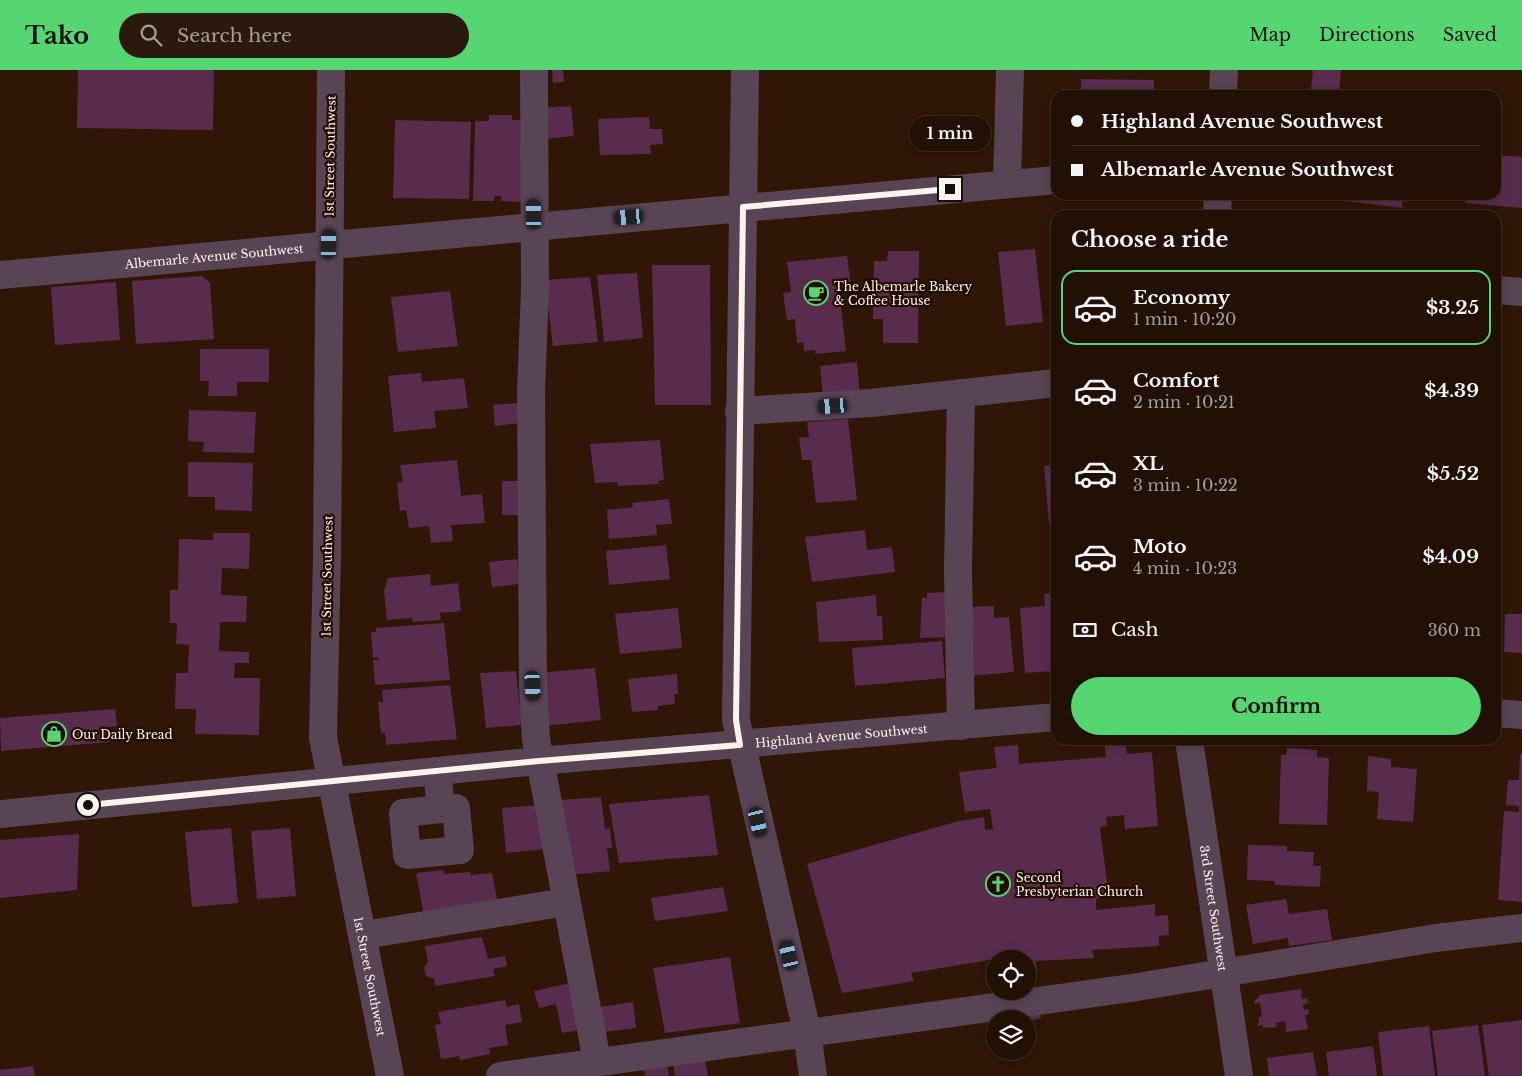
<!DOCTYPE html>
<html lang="en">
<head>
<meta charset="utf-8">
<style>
	:root { --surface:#231004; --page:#2b190e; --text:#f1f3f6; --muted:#a39d9a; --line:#403026; --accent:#56d671 }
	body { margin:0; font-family:"Libre Baskerville",serif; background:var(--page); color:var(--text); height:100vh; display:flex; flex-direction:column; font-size:19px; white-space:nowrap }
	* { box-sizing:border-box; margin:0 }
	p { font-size:16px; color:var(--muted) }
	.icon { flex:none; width:28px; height:28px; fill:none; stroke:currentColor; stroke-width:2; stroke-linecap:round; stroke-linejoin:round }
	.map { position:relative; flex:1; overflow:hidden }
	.side { position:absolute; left:1051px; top:140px; width:450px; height:535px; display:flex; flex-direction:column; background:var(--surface); border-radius:15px; box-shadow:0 2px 12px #0003,0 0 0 1px var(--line) }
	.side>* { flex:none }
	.banner { position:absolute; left:1051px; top:20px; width:450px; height:110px; border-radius:15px; box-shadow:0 2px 12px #0003,0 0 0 1px var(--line); display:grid; align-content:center; height:110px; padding:0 20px; background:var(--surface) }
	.fabs { position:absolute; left:986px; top:880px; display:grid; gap:10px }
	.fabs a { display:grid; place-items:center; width:50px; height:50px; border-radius:50%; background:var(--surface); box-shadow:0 2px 12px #0003,0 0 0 1px var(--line); font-size:25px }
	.end { position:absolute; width:22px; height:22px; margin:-11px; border:6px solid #fdf3ec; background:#111; box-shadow:0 0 0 2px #111 }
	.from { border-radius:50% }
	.bubble { position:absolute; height:35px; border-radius:18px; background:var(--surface); box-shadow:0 2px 12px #0003,0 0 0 1px var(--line); font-size:16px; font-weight:700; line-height:35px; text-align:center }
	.car { position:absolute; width:15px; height:30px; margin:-15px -8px; border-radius:6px; box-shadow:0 0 4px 1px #0007; background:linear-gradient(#222 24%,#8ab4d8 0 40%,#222 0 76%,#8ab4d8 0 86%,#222 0) }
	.banner b { display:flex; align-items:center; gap:18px; height:48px; font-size:19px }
	.banner b+b { border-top:1px solid var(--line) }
	.banner i { width:12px; height:12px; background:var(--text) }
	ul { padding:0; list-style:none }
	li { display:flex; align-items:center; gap:15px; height:75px; margin:0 10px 8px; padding:0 10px; border:2px solid transparent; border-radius:15px }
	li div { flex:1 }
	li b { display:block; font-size:19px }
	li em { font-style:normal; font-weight:700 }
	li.selected { border-color:var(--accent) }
	li>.icon { width:45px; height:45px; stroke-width:1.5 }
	h2 { padding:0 20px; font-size:22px; line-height:60px }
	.pay { display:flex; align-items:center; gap:12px; height:55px; padding:0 20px; font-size:19px }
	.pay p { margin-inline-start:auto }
	.action { display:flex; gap:10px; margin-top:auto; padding:10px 20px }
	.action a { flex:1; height:58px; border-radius:30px; background:var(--accent); color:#111; font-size:20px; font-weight:700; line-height:58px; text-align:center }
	header { display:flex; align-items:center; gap:30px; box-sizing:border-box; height:70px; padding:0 25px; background:var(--accent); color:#111 }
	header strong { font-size:24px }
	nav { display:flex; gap:28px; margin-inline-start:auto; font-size:18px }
	.search { width:350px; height:45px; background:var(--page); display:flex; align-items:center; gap:12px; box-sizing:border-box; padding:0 18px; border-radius:28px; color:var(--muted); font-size:19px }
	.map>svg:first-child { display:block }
	.building { fill:#592c4e }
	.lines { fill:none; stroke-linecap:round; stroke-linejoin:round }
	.minor { stroke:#584454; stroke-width:28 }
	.route { stroke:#fdf3ec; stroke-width:6 }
	.labels { text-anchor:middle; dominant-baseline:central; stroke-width:4.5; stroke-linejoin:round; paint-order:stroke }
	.street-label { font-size:12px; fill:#fdf3ec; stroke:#240d00 }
	.poi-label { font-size:12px; fill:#fdf3ec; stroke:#240d00; text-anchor:start }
</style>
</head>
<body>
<header>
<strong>Tako</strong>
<div class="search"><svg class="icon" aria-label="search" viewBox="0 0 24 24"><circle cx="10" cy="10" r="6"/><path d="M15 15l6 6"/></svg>Search here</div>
<nav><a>Map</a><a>Directions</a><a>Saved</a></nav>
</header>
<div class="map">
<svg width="1522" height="1006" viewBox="0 0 1522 1006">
	<rect width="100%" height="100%" fill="#2f1606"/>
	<g class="building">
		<polygon points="78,0 214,0 213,60 77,58"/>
		<polygon points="552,0 563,0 564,12 553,13"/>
		<polygon points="1313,0 1341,0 1339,22 1311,19"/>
		<polygon points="1081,9 1154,10 1154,25 1081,25"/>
		<polygon points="571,36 574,66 545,69 542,38"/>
		<polygon points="489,45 512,45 512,50 525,50 522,132 501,131 501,126 494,126 494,131 473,131 475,51 489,51"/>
		<polygon points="649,47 650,59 662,59 663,74 650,75 651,84 600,85 598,49"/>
		<polygon points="395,50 471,52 469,129 393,128"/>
		<polygon points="1496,85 1522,87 1522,138 1466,133 1467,125 1496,125"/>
		<polygon points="1338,125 1403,125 1402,138 1338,130"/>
		<polygon points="1035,179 1043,252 1006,256 998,182"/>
		<polygon points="888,181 919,181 918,273 883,273 883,249 873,249 874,191 887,191"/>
		<polygon points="847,186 851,217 839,219 846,281 815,284 815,280 804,281 803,272 797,273 795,249 787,250 783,223 791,222 787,192"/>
		<polygon points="652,195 710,195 711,335 655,335"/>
		<polygon points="637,203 643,268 604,272 597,205"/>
		<polygon points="202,206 210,213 214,269 136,274 132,211"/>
		<polygon points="590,207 598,272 553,276 545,210"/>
		<polygon points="116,212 120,270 55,275 51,217"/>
		<polygon points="450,221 458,276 398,282 391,227"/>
		<polygon points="200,279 269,279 269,312 237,312 237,326 208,326 209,311 200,311"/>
		<polygon points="857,292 860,325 823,328 820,296"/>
		<polygon points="421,303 422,312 464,308 468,338 434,341 436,358 394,362 388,306"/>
		<polygon points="517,333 520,353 495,356 493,335"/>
		<polygon points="189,340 256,342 254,383 203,382 204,372 188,371"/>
		<polygon points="848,349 857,430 816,433 811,390 802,390 799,368 809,367 807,352"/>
		<polygon points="660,370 664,410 658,411 659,414 618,416 617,412 595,413 590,374"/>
		<polygon points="457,390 461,426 482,424 485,453 451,455 453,471 431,473 429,456 409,458 406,440 400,441 397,413 403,412 400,395"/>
		<polygon points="188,392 253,393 252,441 215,440 215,427 188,427"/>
		<polygon points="1056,395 1056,452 1049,453 1044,396"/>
		<rect x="502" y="411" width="23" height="34"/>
		<polygon points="669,429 672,454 656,455 657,465 609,469 607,440 633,437 632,433"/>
		<polygon points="865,460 867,480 892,477 895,502 812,512 805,467"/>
		<polygon points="213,463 250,463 249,499 222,498 221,525 247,526 246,552 220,552 219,581 249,582 249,593 235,593 234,608 260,608 259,665 195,664 196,639 175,639 176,603 188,603 189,575 176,574 177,553 170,553 170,520 178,520 179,469 213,470"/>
		<polygon points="666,475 670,509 609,515 606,481"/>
		<polygon points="517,489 520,514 492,517 489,492"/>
		<polygon points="430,504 431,516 458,513 461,541 440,543 441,550 413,552 412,548 387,550 384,521 388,508"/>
		<polygon points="948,522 950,567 920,568 922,528 927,528 927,523"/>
		<polygon points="1056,523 1056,579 1053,579 1055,601 1025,603 1020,538 1045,536 1044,524"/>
		<polygon points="876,525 877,546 882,546 883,570 819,572 816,532"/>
		<polygon points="994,536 994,548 1009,547 1014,602 970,606 966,537"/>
		<polygon points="678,538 682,578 620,584 615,544"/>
		<polygon points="1505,544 1522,544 1522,583 1504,582"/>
		<polygon points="444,553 450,610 375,615 373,590 379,590 378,587 373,588 371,562 376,562 376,558"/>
		<polygon points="942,571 945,608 855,616 852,578"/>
		<polygon points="595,598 601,650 543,656 537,603"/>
		<polygon points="516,601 522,655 486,658 480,603"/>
		<polygon points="677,604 678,624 674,624 675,634 658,636 658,640 632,642 628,609"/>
		<polygon points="450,615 457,669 386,675 385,663 381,663 378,632 383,632 382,620"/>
		<polygon points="115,639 117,656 108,657 109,672 1,681 0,648"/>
		<polygon points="1104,670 1125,670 1127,684 1152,682 1158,756 1125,759 1124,745 1106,747 1107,755 1100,758 1109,826 1096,829 1096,840 1155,834 1155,846 1168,845 1169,865 1159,866 1159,876 1092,880 1094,888 1036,891 1037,900 1031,902 1041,948 1028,951 1028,949 1017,949 1011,921 1028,921 1028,889 995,889 911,903 914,911 842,923 807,794 955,752 984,747 985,760 993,759 990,739 965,742 959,702 997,698 994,677 1018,675 1019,694 1106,687"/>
		<polygon points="1287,678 1317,680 1317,687 1329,688 1327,755 1279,754 1281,685 1286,685"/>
		<polygon points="1520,684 1522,684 1522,832 1498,830 1504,741 1519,742 1519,736 1506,735 1508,710 1519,710"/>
		<polygon points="1368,686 1391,689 1391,697 1417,699 1413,752 1377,749 1379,722 1367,721"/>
		<polygon points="709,725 718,785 619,793 609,734"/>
		<polygon points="601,727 605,759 610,758 612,778 607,778 610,801 570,805 560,730"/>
		<polygon points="539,735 545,779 506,783 502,738"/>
		<polygon points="231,758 238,833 192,837 185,762"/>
		<polygon points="290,758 296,826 257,829 251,761"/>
		<polygon points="79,764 77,820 0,828 0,770"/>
		<polygon points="1248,775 1287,776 1287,781 1314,782 1313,796 1321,796 1320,817 1275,815 1275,811 1247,810"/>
		<polygon points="443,800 444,804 470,802 471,805 492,803 499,839 424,846 416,803"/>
		<polygon points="723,817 728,841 655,851 651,828"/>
		<polygon points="1286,829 1289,844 1327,839 1332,870 1289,876 1288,868 1253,874 1246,835"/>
		<polygon points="482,867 488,889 505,886 507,896 493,899 495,906 435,916 434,909 426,906 424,898 428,892 425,876"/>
		<polygon points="730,887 740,953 665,963 653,898"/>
		<polygon points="575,912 585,959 562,963 556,934 539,938 534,921"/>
		<polygon points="1301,919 1302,929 1307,928 1308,933 1303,934 1304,940 1308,939 1309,944 1305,945 1308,959 1286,962 1285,951 1276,953 1277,957 1263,958 1263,955 1258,956 1259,947 1262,947 1260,933 1255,934 1254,930 1259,928 1259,925"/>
		<polygon points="505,930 507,937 519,934 522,952 505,955 508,975 489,978 490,984 460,990 459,986 441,989 435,955 441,954 438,942"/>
		<polygon points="633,932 636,958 604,962 600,937"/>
		<polygon points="1522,950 1522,1006 1489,1006 1482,955"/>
		<polygon points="1478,955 1485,1006 1438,1006 1432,961"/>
		<polygon points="1429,956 1435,1006 1383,1006 1378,962"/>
		<polygon points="1373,976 1377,1006 1329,1006 1326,982"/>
		<polygon points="1313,982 1317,1006 1269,1006 1267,988"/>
		<polygon points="705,989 708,1006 675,1006 673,993"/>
		<polygon points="667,993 669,1006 645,1006 643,996"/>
		<polygon points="33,996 35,1006 0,1006 0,1000"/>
	</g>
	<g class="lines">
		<g class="minor">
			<path id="s1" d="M331,0L327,484L323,668L390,1006"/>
			<polyline points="534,0 535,218 531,322 533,616 536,669 597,991"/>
			<polyline points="745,0 736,650 807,962 813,1006"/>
			<polyline points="1223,25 1224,0"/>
			<polyline points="1007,114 1010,0"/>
			<polyline points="1217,145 1218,125"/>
			<path id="s2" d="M0,205L1056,110"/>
			<polyline points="1496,220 1522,222"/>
			<polyline points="739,341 871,333 1056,313"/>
			<polyline points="1496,643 1522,645"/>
			<polyline points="961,656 958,501 961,323"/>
			<path id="s3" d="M1189,670L1239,1006"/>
			<polyline points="437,701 441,739 403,743 407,785 460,780 456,738 441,739"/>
			<path id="s4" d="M0,744L539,691L1056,647"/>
			<polyline points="364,865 566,832"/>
			<polyline points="500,1006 1131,918 1436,868 1522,858"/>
		</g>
	</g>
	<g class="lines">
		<polyline class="route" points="88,735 539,691 740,675 736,650 743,137 950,119"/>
	</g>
	<defs>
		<symbol id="cafe-ring" viewBox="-11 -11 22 22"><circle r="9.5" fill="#240d00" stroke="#56d671" stroke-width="1.5"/><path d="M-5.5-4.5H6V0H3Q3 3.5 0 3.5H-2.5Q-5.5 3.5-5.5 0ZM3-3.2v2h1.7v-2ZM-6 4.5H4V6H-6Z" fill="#56d671"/></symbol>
		<symbol id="shop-ring" viewBox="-11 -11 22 22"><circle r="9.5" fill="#240d00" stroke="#56d671" stroke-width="1.5"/><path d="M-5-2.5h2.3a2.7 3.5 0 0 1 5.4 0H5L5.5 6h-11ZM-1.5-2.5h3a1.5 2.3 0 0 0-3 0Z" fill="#56d671"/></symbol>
		<symbol id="church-ring" viewBox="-11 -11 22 22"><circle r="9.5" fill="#240d00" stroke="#56d671" stroke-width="1.5"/><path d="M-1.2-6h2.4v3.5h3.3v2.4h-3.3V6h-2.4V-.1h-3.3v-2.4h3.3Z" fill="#56d671"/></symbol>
	</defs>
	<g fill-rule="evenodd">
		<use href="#cafe-ring" x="802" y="209" width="28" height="28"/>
		<use href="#shop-ring" x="40" y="650" width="28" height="28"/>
		<use href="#church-ring" x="984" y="800" width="28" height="28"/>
	</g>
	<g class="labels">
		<g class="street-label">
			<text transform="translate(330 86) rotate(-89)">1st Street Southwest</text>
			<text stroke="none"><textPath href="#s2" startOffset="215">Albemarle Avenue Southwest</textPath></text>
			<text transform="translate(327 506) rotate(-89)">1st Street Southwest</text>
			<text stroke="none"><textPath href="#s4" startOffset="845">Highland Avenue Southwest</textPath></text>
			<text stroke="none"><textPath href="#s3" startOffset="170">3rd Street Southwest</textPath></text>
			<text stroke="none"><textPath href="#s1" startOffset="911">1st Street Southwest</textPath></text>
		</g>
		<g class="poi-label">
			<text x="834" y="216">The Albemarle Bakery<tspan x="834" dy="14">&amp; Coffee House</tspan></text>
			<text x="72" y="664">Our Daily Bread</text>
			<text x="1016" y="807">Second<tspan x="1016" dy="14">Presbyterian Church</tspan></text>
		</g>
	</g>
</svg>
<div class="fabs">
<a><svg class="icon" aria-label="locate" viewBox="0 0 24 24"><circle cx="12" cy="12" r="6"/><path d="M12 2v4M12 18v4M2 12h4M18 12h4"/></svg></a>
<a><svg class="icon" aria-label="layers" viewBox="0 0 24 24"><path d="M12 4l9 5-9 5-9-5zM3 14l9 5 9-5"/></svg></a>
</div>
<i class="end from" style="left:88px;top:735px"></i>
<i class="end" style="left:950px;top:119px"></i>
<div class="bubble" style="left:909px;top:46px;width:82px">1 min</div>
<i class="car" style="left:534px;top:144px;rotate:359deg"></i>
<i class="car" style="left:629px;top:147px;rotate:265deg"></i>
<i class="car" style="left:329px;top:174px;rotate:1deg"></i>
<i class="car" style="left:833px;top:336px;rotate:266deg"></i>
<i class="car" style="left:533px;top:616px;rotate:177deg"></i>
<i class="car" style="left:758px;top:752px;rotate:167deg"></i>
<i class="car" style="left:789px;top:885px;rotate:347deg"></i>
<div class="banner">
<b><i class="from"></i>Highland Avenue Southwest</b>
<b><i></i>Albemarle Avenue Southwest</b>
</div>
<section class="side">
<h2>Choose a ride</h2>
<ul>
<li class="selected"><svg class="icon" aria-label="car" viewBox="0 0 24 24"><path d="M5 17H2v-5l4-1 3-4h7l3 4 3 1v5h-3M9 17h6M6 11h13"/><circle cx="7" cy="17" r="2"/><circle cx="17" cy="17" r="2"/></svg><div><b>Economy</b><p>1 min · 10:20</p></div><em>$3.25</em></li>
<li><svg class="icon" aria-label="car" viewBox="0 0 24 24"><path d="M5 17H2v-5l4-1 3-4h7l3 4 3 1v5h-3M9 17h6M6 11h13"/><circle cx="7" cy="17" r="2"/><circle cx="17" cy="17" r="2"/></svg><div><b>Comfort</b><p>2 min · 10:21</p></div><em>$4.39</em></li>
<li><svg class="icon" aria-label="car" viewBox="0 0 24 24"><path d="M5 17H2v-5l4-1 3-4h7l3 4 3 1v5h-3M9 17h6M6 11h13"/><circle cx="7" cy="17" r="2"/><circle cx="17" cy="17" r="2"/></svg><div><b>XL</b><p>3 min · 10:22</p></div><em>$5.52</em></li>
<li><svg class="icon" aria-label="car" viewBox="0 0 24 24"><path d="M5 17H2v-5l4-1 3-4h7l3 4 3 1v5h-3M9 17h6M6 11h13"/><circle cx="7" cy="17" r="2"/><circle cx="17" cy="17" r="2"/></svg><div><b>Moto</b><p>4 min · 10:23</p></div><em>$4.09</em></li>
</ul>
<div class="pay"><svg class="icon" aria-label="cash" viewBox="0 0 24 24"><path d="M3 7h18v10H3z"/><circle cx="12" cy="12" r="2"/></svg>Cash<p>360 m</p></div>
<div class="action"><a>Confirm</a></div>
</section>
</div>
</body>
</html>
